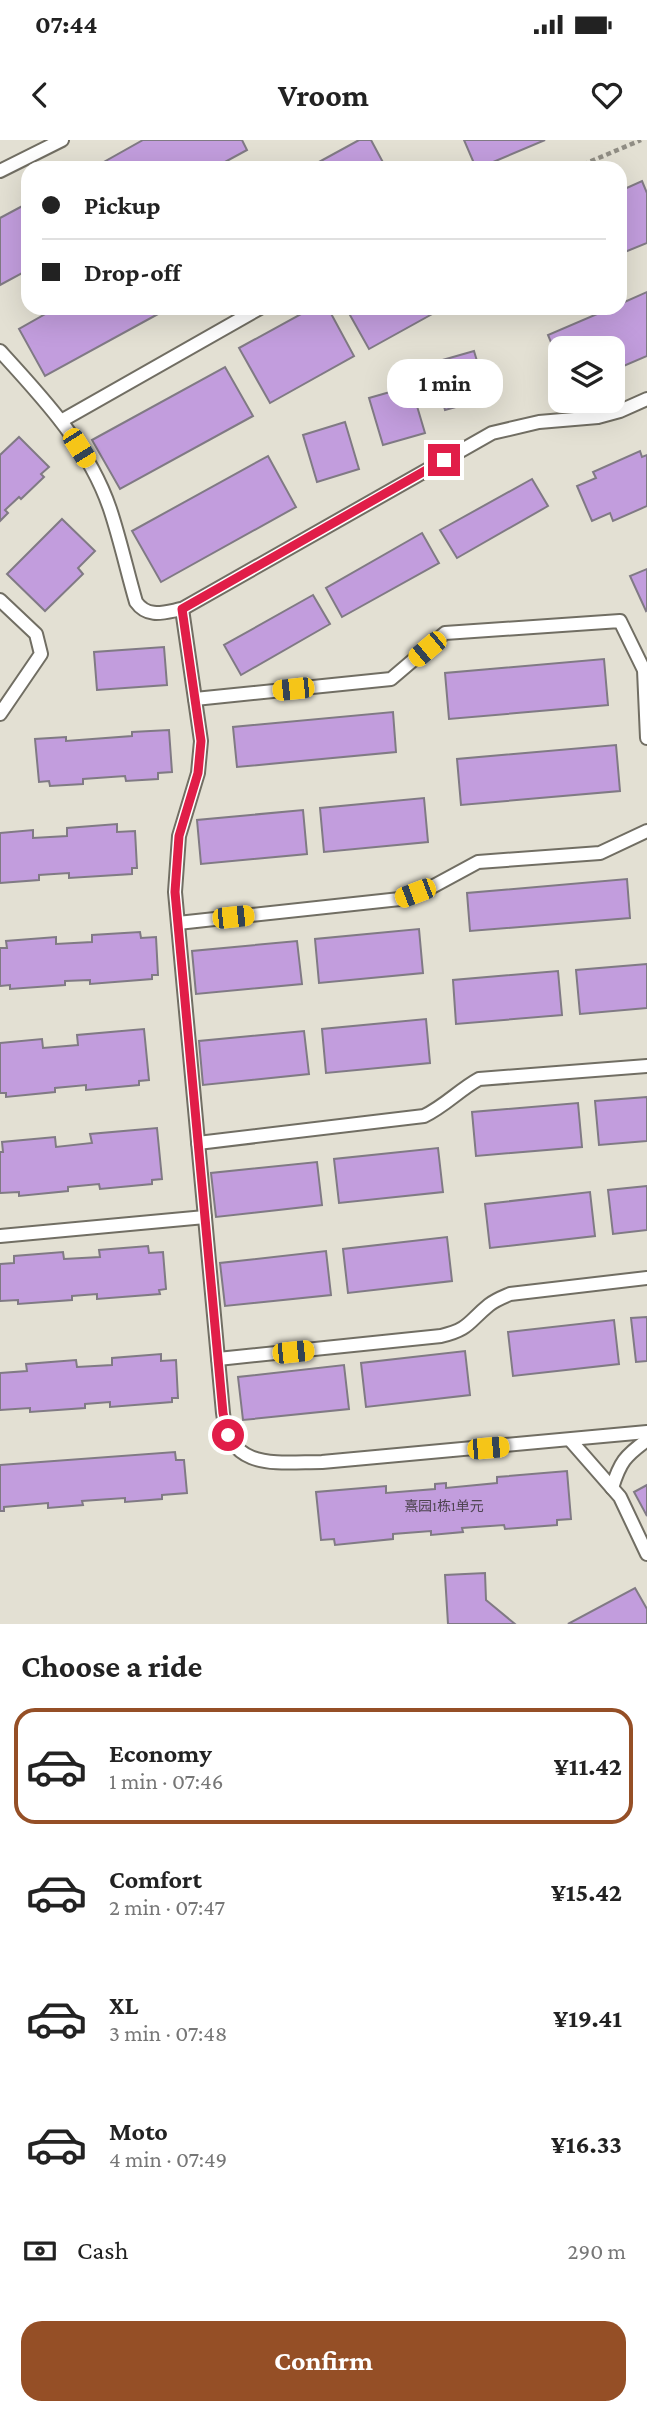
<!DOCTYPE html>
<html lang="en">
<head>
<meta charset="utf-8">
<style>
	:root { --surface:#fff; --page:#f6f6f6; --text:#222; --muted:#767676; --line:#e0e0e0; --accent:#954f26 }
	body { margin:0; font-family:"Crimson Pro","Noto Sans SC",serif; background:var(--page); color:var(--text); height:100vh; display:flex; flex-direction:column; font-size:26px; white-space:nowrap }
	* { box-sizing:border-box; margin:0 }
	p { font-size:23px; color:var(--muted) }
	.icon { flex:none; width:38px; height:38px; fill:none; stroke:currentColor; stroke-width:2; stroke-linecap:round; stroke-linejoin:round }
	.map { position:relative; height:1484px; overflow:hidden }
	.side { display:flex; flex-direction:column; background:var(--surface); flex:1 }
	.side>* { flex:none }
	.guide { position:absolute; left:21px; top:21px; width:606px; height:154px; border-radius:21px; box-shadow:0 7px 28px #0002; display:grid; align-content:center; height:154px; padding:0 21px; background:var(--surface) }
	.tools { position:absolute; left:548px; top:196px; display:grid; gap:14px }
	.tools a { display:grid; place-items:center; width:77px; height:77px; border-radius:14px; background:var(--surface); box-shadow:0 7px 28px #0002; font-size:35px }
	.end { position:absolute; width:32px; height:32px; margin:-16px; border:9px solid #e11d48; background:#fff; box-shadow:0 0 0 4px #fff }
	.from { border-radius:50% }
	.bubble { position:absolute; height:49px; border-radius:21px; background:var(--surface); box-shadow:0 7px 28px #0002; font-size:23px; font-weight:700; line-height:49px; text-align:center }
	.car { position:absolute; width:21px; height:42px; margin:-21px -10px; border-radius:9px; box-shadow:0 0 5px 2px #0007; background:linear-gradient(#f5c518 24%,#345 0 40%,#f5c518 0 76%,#345 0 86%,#f5c518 0) }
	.guide b { display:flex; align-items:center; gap:24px; height:66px; font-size:26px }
	.guide b+b { border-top:2px solid var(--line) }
	.guide i { width:18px; height:18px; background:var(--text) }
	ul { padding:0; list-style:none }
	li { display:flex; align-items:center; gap:21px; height:116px; margin:0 14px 10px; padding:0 7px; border:4px solid transparent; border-radius:21px }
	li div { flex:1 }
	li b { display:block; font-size:26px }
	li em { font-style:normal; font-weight:700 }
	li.on { border-color:var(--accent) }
	li>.icon { width:63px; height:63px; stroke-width:1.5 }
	h2 { padding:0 21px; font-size:32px; line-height:84px }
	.pay { display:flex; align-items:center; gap:18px; height:77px; padding:0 21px; font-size:26px }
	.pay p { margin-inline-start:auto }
	.button { display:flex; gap:14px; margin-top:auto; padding:14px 21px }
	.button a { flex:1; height:80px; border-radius:21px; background:var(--accent); color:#fff; font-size:28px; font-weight:700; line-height:80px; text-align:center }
	.status { display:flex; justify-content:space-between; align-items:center; height:49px; padding:0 35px; background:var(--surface); direction:ltr }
	.status svg { height:19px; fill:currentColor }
	header { display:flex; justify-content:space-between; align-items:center; height:91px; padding:0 21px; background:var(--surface); font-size:32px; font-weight:700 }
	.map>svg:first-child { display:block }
	.building { fill:#c29ddd; stroke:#807a84; stroke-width:2 }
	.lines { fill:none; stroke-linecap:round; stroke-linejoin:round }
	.lane-casing { stroke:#716e63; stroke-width:16 }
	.path { stroke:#908d84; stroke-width:4.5; stroke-dasharray:5 3.5; stroke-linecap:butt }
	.lane { stroke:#fff; stroke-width:12 }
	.route { stroke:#e11d48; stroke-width:9 }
	.labels { text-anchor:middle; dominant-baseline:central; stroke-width:5; stroke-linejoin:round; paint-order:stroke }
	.number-label { font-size:14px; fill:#4e4450 }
</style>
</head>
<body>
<div class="status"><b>07:44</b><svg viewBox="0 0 49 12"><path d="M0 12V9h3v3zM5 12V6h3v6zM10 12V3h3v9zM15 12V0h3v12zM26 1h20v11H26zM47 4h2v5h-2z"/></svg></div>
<header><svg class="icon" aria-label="back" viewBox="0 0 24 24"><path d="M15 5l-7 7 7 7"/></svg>Vroom<svg class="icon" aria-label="heart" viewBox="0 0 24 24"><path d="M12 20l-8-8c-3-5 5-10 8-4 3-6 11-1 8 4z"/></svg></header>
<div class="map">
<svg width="647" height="1484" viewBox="0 0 647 1484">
	<rect width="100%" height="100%" fill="#e3e0d3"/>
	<g class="building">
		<polygon points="143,0 242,0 247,10 214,28 96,28 95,27"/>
		<polygon points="359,0 371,0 386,28 308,28"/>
		<polygon points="464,0 545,0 479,28 476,28"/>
		<polygon points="642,41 647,53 647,103 620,114 620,51"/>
		<polygon points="28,63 28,130 0,145 0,78"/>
		<polygon points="647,152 647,216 612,231 612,208 560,208 560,224 548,195 611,168 620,168 620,164"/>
		<polygon points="56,168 169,168 45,236 19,189"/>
		<polygon points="312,168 328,168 354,216 270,263 239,208"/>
		<polygon points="346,168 443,168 369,209"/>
		<polygon points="474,211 488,258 445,270 432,223"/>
		<polygon points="225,227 253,276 120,349 92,300"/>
		<polygon points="411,246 425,293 383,305 369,258"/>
		<polygon points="345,282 359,329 317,342 303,295"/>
		<polygon points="19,297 49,327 41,334 44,337 21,359 19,357 5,370 8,373 0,381 0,315"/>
		<polygon points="640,311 642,317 647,315 647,366 613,381 610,373 592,381 577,346 596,338 593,332"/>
		<polygon points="268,316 296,367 161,442 132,391"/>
		<polygon points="532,339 548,366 457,418 440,390"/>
		<polygon points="62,379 95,411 78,428 83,434 45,471 7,434"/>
		<polygon points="422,393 439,423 342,477 326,448"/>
		<polygon points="647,429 647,470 646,471 630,436"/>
		<polygon points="313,455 330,484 241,535 224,505"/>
		<polygon points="164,507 167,545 97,550 94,512"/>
		<polygon points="604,519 608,565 449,579 445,533"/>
		<polygon points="393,572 396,612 237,627 233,587"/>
		<polygon points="169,590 172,632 158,633 158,639 126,641 125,636 83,639 83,644 50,646 49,641 39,642 35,599 66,597 66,601 132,596 132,592"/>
		<polygon points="616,605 620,651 461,665 457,619"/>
		<polygon points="424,658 428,702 324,712 320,668"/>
		<polygon points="303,670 307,714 201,724 197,680"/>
		<polygon points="117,684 117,692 135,691 137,728 132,728 132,734 69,738 69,733 39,735 39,740 0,743 0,693 33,690 33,698 67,696 67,688"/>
		<polygon points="627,739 630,778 470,791 467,753"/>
		<polygon points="419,789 423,833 319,843 315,799"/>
		<polygon points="140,792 141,798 156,797 158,835 152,835 152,839 90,844 90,840 65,841 65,845 10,849 10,845 0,846 0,808 7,808 6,801 56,797 56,804 92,802 92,795"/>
		<polygon points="297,801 302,844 196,854 192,811"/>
		<polygon points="647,824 647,868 580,874 576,830"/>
		<polygon points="558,831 562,875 456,884 453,840"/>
		<polygon points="426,879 430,923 326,933 322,889"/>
		<polygon points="144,889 149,940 139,941 139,945 86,950 86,945 55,948 55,952 6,957 6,953 0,953 0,903 42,899 43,908 78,905 77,895"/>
		<polygon points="304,891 309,934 203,945 199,901"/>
		<polygon points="647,957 647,1001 599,1005 595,961"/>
		<polygon points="578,963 582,1007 476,1016 472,972"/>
		<polygon points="157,988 162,1039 152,1040 152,1044 100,1049 99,1044 68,1047 68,1051 19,1056 19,1052 0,1053 0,1012 3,1012 2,1002 55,997 56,1007 92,1003 90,994"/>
		<polygon points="438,1008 443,1052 339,1063 334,1019"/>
		<polygon points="317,1022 322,1065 216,1077 211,1033"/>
		<polygon points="647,1046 647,1090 613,1094 608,1050"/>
		<polygon points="590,1052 595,1096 490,1108 485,1064"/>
		<polygon points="447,1097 452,1141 348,1153 343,1109"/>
		<polygon points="148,1106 149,1113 163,1112 166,1149 159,1150 160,1154 97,1159 97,1154 72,1156 72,1160 18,1164 18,1160 0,1161 0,1124 14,1123 14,1116 63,1112 64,1119 100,1117 99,1110"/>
		<polygon points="326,1111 331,1155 225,1166 220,1123"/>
		<polygon points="647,1177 647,1221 636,1222 631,1178"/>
		<polygon points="614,1180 619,1224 513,1236 508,1192"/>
		<polygon points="465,1211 470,1255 366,1267 361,1223"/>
		<polygon points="161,1214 161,1221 176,1220 178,1258 172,1258 172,1262 110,1267 110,1262 85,1264 85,1268 30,1272 30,1268 0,1270 0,1233 27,1231 26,1224 76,1220 77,1227 112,1225 112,1218"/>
		<polygon points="344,1225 349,1269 243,1280 238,1237"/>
		<polygon points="175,1312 176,1320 184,1320 187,1353 162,1355 162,1359 125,1362 125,1358 82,1361 83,1365 48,1368 48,1363 4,1367 4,1371 0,1371 0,1325"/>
		<polygon points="567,1331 571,1379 557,1380 557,1385 505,1389 504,1385 462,1388 463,1392 431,1395 431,1391 393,1394 393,1399 335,1405 334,1399 321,1400 316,1352 386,1346 386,1353 435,1349 435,1344 446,1343 446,1348 497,1343 497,1337"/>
		<polygon points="647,1345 647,1376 634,1352"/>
		<polygon points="485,1433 486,1460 515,1484 448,1484 445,1435"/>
		<polygon points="635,1448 647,1469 647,1484 568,1484"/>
	</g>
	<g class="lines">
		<defs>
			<g id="lane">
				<polyline points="0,31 62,0"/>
				<path d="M0,211C44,259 89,307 110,369C120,399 127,431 136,462C148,479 165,472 182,469L492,293L539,282L598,277L620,271L647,259"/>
				<polyline points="61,281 260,168"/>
				<polyline points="0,460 36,494 41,514 0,574"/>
				<path d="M182,469L201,601L198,633L179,696L175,752L223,1273C229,1332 278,1322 322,1322L647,1292"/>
				<polyline points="195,559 391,539 445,493 620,481 644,530 647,598"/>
				<polyline points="178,783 400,759 430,748 478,722 600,713 647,691"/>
				<path d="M198,1003L424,976C445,966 459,950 479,939L647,926"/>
				<polyline points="0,1096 205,1077"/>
				<path d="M218,1219L441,1196C470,1189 468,1182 489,1165C495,1160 503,1157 510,1154L647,1138"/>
				<polyline points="571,1301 620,1357 647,1414"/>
				<path d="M612,1348C620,1322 625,1316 647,1300"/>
			</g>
		</defs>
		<use href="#lane" class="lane-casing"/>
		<polyline class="path" points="575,28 641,0"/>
		<use href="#lane" class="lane"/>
	</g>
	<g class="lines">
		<polyline class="route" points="228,1295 223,1273 175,752 179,696 198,633 201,601 182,469 444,320"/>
	</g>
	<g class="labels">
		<g class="number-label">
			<text x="444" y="1366">熹园1栋1单元</text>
		</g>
	</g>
</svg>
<div class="tools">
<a><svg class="icon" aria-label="layers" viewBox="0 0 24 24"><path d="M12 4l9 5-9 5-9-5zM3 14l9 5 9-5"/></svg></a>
</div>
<i class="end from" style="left:228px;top:1295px"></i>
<i class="end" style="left:444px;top:320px"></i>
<div class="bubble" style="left:387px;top:219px;width:116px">1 min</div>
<i class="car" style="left:79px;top:308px;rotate:148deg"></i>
<i class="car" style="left:427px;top:509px;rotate:230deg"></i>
<i class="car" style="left:293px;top:549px;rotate:264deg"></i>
<i class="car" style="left:415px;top:753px;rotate:249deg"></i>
<i class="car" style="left:233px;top:777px;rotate:84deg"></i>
<i class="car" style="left:293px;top:1212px;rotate:84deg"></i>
<i class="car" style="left:488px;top:1308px;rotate:85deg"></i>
<div class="guide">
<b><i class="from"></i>Pickup</b>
<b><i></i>Drop-off</b>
</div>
</div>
<section class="side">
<h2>Choose a ride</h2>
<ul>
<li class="on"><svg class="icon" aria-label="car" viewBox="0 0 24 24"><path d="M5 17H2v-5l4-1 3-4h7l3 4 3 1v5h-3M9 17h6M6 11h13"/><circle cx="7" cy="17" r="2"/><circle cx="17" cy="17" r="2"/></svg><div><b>Economy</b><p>1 min · 07:46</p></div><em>¥11.42</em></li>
<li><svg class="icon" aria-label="car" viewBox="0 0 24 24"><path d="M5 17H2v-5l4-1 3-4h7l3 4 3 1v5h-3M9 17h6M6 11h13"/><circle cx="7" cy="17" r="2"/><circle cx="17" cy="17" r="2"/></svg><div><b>Comfort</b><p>2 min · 07:47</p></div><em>¥15.42</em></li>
<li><svg class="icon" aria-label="car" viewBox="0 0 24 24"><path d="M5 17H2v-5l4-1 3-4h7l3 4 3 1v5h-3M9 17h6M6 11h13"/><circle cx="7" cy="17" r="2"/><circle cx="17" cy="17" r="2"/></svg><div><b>XL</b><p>3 min · 07:48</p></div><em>¥19.41</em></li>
<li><svg class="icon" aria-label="car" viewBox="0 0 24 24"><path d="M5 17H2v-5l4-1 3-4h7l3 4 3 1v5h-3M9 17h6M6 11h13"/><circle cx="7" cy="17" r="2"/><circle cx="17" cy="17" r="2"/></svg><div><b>Moto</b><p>4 min · 07:49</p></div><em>¥16.33</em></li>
</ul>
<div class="pay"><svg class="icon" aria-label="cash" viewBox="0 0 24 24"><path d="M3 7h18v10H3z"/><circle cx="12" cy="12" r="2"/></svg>Cash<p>290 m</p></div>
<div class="button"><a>Confirm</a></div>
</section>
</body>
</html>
